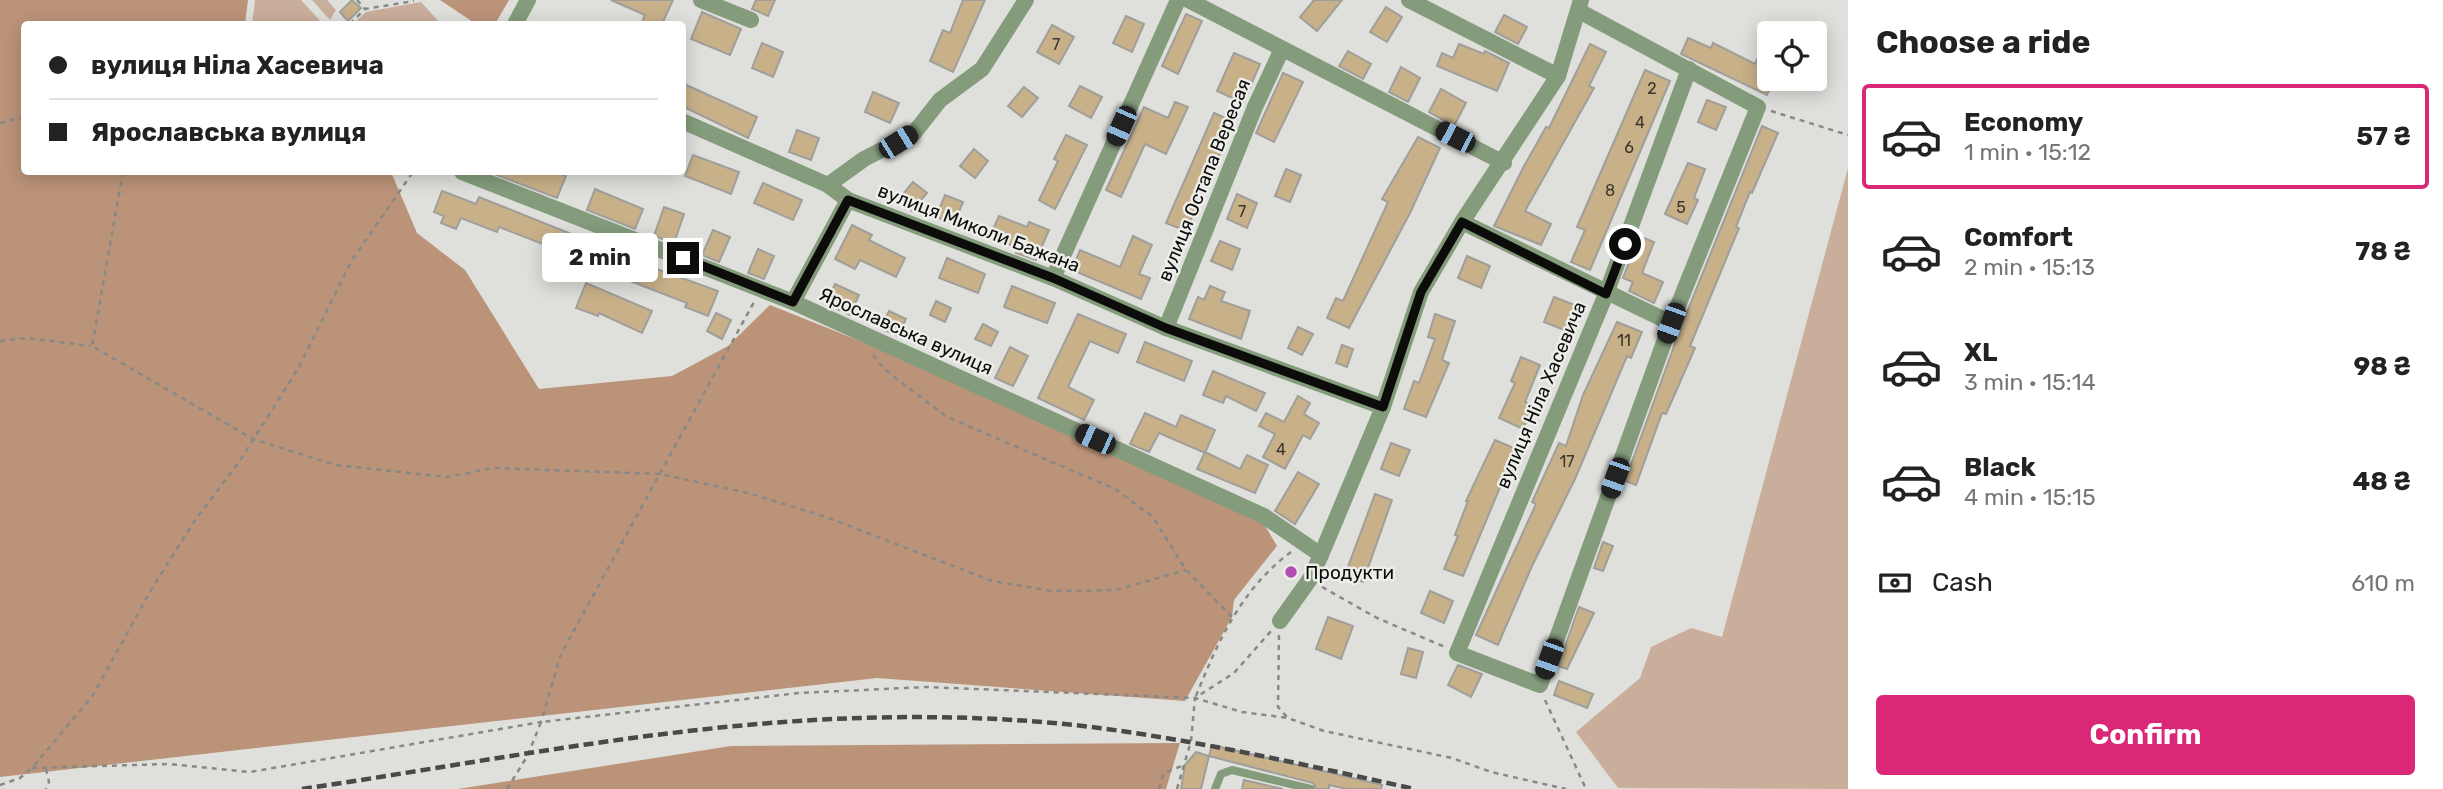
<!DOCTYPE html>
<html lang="en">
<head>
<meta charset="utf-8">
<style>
	:root { --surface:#fff; --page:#f2f2f2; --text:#222; --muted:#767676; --line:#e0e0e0; --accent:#db2777 }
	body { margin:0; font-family:Rubik,sans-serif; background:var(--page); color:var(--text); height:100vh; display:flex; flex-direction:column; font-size:26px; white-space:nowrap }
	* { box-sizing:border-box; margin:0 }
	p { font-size:23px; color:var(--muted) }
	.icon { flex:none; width:38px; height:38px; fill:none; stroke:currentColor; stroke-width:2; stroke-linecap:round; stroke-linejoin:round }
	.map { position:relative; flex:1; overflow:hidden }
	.panel { display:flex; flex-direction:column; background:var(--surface); width:595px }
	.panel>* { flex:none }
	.top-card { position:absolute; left:21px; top:21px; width:665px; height:154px; border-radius:7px; box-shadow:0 4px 18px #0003; display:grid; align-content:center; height:154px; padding:0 28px; background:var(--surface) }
	.controls { position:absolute; left:1757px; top:21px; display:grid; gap:14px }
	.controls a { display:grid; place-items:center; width:70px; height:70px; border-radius:7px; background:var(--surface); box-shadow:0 4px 18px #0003; font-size:35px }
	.end { position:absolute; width:32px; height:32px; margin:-16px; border:9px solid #0c0c0b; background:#fff; box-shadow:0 0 0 4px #fff }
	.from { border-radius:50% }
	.bubble { position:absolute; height:49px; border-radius:7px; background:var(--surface); box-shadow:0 4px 18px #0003; font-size:23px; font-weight:700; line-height:49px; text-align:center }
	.car { position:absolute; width:21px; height:42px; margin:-21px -10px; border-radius:9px; box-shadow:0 0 5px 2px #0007; background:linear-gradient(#222 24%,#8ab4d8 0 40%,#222 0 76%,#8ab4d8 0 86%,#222 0) }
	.top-card b { display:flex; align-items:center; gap:24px; height:66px; font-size:26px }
	.top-card b+b { border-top:2px solid var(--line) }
	.top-card i { width:18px; height:18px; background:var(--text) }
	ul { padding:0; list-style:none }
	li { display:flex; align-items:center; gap:21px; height:105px; margin:0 14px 10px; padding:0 14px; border:4px solid transparent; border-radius:7px }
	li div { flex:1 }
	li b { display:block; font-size:26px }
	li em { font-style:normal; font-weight:700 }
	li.current { border-color:var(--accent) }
	li>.icon { width:63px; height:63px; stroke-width:1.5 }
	h2 { padding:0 28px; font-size:32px; line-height:84px }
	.pay { display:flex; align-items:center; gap:18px; height:77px; padding:0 28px; font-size:26px }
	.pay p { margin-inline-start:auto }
	.primary-button { display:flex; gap:14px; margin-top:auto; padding:14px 28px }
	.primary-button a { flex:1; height:80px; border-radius:7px; background:var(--accent); color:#fff; font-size:28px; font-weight:700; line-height:80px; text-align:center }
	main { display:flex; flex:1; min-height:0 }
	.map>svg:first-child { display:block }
	.green { fill:#caae9c }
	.forest { fill:#bb9379 }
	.building { fill:#c8b189; stroke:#a09e9b; stroke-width:2 }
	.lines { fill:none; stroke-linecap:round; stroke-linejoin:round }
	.path { stroke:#888986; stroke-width:2.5; stroke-dasharray:5 5; stroke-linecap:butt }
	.lane { stroke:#849c7c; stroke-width:8 }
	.street { stroke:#849c7c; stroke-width:16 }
	.rail { stroke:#494a48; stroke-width:4.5; stroke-dasharray:10 5; stroke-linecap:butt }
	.route { stroke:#0c0c0b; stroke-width:9 }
	.poi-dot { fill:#b54caf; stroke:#edede9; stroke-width:2.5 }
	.labels { text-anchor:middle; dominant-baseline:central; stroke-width:5; stroke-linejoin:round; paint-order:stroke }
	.number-label { font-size:16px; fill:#3b352a }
	.street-label { font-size:19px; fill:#0c0c0b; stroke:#edede9 }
	.poi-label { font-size:19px; fill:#0c0c0b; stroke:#edede9; text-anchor:start }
</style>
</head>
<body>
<main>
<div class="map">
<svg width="1848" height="789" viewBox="0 0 1848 789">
	<rect width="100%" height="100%" fill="#dfe0dc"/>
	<g class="green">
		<polygon points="255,0 301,0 323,24 252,24"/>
		<polygon points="312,0 327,0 336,10 330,20"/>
		<polygon points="421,2 441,24 353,24 366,12"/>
		<polygon points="1848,168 1848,789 1618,788 1576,732 1640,678 1651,647 1691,628 1722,637"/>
	</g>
	<g class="forest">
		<polygon points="0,0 248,0 245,24 24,24 24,172 391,172 417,233 465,270 539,389 672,376 728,346 770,305 935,371 1261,519 1277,546 1234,600 1232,617 1185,701 877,678 0,777"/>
		<polygon points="440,0 509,0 495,24 476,24"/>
		<polygon points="1180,743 1166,789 458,789 731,746"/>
	</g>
	<g class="building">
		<polygon points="352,0 361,8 348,21 340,12"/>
		<polygon points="611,0 673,0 662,24 641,24 645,15"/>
		<polygon points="756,0 775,0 768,16 752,9"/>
		<polygon points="963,0 985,0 953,72 930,61 943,30 950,33"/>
		<polygon points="1314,0 1342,0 1317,31 1300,17"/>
		<polygon points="1386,7 1402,17 1387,42 1370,32"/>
		<polygon points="702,12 741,29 730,55 691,39"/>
		<polygon points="1186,14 1202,21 1178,74 1162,66"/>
		<polygon points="1504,15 1527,27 1518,44 1495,32"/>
		<polygon points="1126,16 1144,24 1132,52 1113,43"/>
		<polygon points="1052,25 1074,37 1059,64 1037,52"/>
		<polygon points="1688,38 1711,48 1713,43 1755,64 1758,57 1769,62 1769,79 1774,79 1767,95 1681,54"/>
		<polygon points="762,43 783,52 773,77 752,68"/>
		<polygon points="1459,44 1484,54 1485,51 1509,63 1497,91 1437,66 1442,53 1453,58"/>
		<polygon points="1590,44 1606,52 1589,86 1594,88 1525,211 1551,224 1541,245 1494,226 1523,168 1546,127 1549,128"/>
		<polygon points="1348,51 1371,64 1363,79 1339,66"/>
		<polygon points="1234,53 1260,64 1243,103 1217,91"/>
		<polygon points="1401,67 1420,78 1408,102 1389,92"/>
		<polygon points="1645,70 1670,81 1590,270 1571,262 1585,230 1577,227"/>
		<polygon points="1283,73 1303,82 1274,142 1256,133"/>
		<polygon points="682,83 757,117 748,138 682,106"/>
		<polygon points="1080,86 1102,97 1091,118 1069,106"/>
		<polygon points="1024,87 1038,98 1022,117 1008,106"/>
		<polygon points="1441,89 1466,103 1454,126 1429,112"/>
		<polygon points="873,92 899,103 890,123 865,112"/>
		<polygon points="1707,100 1726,107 1716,130 1698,122"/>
		<polygon points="1175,102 1188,107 1166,154 1145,144 1121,197 1106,190 1144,107 1168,118"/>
		<polygon points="1214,113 1234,122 1186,231 1166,223"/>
		<polygon points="1762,126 1778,133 1752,193 1750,192 1736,227 1739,228 1690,346 1695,348 1666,414 1662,413 1636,485 1625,481 1681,327"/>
		<polygon points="797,130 819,138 811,160 789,152"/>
		<polygon points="1066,135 1087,145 1055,209 1039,200 1058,161 1054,159"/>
		<polygon points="1418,137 1440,148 1410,213 1349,328 1327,318 1336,298 1343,301 1388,202 1382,199"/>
		<polygon points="974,149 988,161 975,178 960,166"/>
		<polygon points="693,155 739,172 731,194 685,176"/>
		<polygon points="1688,163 1705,169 1694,198 1698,200 1687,224 1665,214"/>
		<polygon points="1286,169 1301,175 1290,202 1275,196"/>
		<polygon points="489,172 555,172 566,176 557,198"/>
		<polygon points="913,182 927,193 912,211 899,199"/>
		<polygon points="763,183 802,200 793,220 754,203"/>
		<polygon points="595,189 643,209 635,229 587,210"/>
		<polygon points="442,191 476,204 479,197 584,239 574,264 553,256 556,249 499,227 497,232 461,218 456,229 441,223 444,216 434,212"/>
		<polygon points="1237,194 1257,203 1247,228 1227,219"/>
		<polygon points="945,195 963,202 954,224 936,217"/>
		<polygon points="664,207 684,214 674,243 654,236"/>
		<polygon points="999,216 1027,227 1029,222 1049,230 1036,260 1016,253 1018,248 990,236"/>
		<polygon points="852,225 872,235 869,240 905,258 896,277 860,260 855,269 835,259"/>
		<polygon points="713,230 730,237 719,262 702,255"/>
		<polygon points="1133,236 1152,245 1139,274 1150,278 1141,299 1072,270 1080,250 1120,267"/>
		<polygon points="1639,236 1654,242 1642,273 1663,282 1654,303 1629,291 1633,282 1623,278"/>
		<polygon points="1220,241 1240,249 1232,270 1211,261"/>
		<polygon points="758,249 774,256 764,279 748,273"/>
		<polygon points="620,252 644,261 643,264 718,291 708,316 685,307 687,303 612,274"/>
		<polygon points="1467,256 1490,266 1481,288 1458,278"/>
		<polygon points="947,258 985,274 978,293 939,278"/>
		<polygon points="586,283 652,311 642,333 599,313 598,316 576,308"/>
		<polygon points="835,284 859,295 850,315 826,304"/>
		<polygon points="1012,286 1055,303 1047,323 1004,307"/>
		<polygon points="1210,286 1225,292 1221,301 1250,311 1241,339 1189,319 1198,297 1204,300"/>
		<polygon points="1554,297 1575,305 1564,330 1544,322"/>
		<polygon points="936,301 951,308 945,322 930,315"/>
		<polygon points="889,311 906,319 898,336 880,328"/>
		<polygon points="716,313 731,320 722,339 707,331"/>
		<polygon points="1078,314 1126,334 1118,353 1090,341 1068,387 1094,400 1084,420 1038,398"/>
		<polygon points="1435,314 1455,321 1442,360 1449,363 1426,417 1404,409 1414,381 1419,383 1435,339 1428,337"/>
		<polygon points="1617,322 1642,332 1631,358 1627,356 1575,479 1532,566 1498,645 1476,635 1536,504 1532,502 1559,443 1566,446 1583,395"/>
		<polygon points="983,324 998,332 991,346 975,339"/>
		<polygon points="1298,327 1313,334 1302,355 1288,348"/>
		<polygon points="1145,342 1192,361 1184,381 1137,362"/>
		<polygon points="1342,345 1353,349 1347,367 1336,363"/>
		<polygon points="1010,347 1028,356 1013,386 995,378"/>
		<polygon points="1521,357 1540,365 1525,402 1533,406 1523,429 1499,418 1515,383 1511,381"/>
		<polygon points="1213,371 1265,393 1256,411 1226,396 1223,403 1203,395"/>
		<polygon points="1298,396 1310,403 1304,414 1319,423 1310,439 1303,435 1285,469 1263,457 1275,434 1259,426 1266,413 1284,422"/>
		<polygon points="1145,413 1176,427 1181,415 1215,430 1205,453 1159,433 1149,452 1130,444"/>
		<polygon points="1495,440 1516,449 1463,576 1444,569 1458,536 1455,535 1468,501 1466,501"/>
		<polygon points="1391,443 1410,450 1399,476 1381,469"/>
		<polygon points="1205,452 1240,469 1247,455 1268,465 1255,493 1197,469"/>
		<polygon points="1298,472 1319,484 1295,524 1275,511"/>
		<polygon points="1375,494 1392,500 1363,582 1345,575"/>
		<polygon points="1603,542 1613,546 1603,571 1594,568"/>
		<polygon points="1430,591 1453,601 1444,623 1421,613"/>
		<polygon points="1579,607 1594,613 1567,669 1558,666"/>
		<polygon points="1328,617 1353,626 1341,659 1316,649"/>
		<polygon points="1408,648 1423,652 1416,678 1401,674"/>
		<polygon points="1458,665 1482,674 1471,697 1448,685"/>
		<polygon points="1559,681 1593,694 1587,708 1554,695"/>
		<polygon points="1212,745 1382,785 1381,789 1347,789 1329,785 1329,789 1317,789 1313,783 1209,756"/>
		<polygon points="1196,752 1209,756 1201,789 1181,789 1185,765"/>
		<polygon points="1244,780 1283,789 1242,789"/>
	</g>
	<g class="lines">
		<g class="path">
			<polyline points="357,0 365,9"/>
			<polyline points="350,24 365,9 414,1"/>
			<polyline points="1771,111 1848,135"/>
			<polyline points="0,123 24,117"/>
			<polyline points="123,172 92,346 253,439 335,465 447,477 493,468 660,474 748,493 826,517 992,581 1053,591 1116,590 1186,570"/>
			<polyline points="0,341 27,338 91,346"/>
			<polyline points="873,355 884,369 947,417 1115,489 1153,517 1186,570 1232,617"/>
			<polyline points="1322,587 1377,618 1445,647"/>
			<polyline points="1279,635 1278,707 1288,718 1324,731 1452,758 1491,772 1566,789"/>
			<path d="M1196,696C1218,641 1242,588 1291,552"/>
			<polyline points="1545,700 1586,789"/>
			<polyline points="32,768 169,764 250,772 541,722 561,654 754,302"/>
			<polyline points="46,769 49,782 46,789"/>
			<polyline points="0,785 20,778 32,768 93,695 151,590 193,523 239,462 299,367 352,260 413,172"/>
			<polyline points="507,789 528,755 541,722 799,693 927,687 1195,698 1242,712 1288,718"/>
			<polyline points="1159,789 1164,773 1184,765"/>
			<polyline points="1177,789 1191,741 1195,698 1234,673 1272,630"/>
		</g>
		<polyline class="lane" points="1215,789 1221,774 1232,770 1311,789"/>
		<g class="street">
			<polyline points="701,0 751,20"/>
			<polyline points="1188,0 1504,163"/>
			<polyline points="1409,0 1558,76"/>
			<polyline points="1579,11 1758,107 1671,323 1540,685 1457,653 1606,294 1689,69"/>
			<polyline points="515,24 528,0"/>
			<polyline points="682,121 828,185 848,200 1053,278 1166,328 1383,407"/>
			<polyline points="462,172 793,302 1264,516 1321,555"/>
			<polyline points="828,185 864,159 914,133 940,100 982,69 1026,0"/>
			<polyline points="1462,222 1671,323"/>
			<polyline points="1053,278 1178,0"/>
			<polyline points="793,302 848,200"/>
			<polyline points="1166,328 1255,107 1282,49"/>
			<polyline points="1280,621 1310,579 1321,555 1383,407 1421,292 1462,222 1558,76 1581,0"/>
		</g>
		<path class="rail" d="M302,789C478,763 656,727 834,719C920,715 1015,717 1099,728C1206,742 1310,766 1415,789"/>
	</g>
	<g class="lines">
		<polyline class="route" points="683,258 793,302 848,200 1053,278 1166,328 1383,407 1421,292 1462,222 1606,294 1625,244"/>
	</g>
	<circle class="poi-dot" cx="1291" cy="572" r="7"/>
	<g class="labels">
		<g class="number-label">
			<text x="1056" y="44">7</text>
			<text x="1652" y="88">2</text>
			<text x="1640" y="122">4</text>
			<text x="1629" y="147">6</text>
			<text x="1610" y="190">8</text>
			<text x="1681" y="207">5</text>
			<text x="1242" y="211">7</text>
			<text x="1624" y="340">11</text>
			<text x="1281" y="449">4</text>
			<text x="1567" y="461">17</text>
		</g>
		<g class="street-label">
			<text transform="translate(1204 180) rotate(-68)">вулиця Остапа Вересая</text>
			<text transform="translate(979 228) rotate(21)">вулиця Миколи Бажана</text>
			<text transform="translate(906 331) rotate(24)">Ярославська вулиця</text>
			<text transform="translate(1541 395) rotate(-67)">вулиця Ніла Хасевича</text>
		</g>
		<g class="poi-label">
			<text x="1305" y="572">Продукти</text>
		</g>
	</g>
</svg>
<div class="controls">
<a><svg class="icon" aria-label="locate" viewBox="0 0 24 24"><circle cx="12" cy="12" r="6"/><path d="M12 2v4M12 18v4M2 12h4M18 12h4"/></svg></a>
</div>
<i class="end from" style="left:1625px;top:244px"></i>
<i class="end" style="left:683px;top:258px"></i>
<div class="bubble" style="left:542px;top:233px;width:116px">2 min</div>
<i class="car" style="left:1121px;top:126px;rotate:204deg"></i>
<i class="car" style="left:1455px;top:137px;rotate:297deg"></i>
<i class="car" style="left:898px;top:142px;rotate:58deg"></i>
<i class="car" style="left:1671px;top:323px;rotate:200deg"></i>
<i class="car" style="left:1095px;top:439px;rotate:294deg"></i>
<i class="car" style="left:1615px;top:478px;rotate:200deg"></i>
<i class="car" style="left:1549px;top:659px;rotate:200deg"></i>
<div class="top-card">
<b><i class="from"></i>вулиця Ніла Хасевича</b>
<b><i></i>Ярославська вулиця</b>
</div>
</div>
<section class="panel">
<h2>Choose a ride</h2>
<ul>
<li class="current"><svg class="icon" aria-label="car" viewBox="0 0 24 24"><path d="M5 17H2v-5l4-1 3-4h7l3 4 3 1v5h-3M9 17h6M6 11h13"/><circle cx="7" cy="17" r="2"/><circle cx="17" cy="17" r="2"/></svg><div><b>Economy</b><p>1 min · 15:12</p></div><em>57 ₴</em></li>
<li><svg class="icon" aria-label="car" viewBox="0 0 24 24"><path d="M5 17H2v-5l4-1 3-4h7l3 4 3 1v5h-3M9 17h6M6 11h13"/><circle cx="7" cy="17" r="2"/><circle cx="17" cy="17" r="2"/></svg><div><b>Comfort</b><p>2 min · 15:13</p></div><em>78 ₴</em></li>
<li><svg class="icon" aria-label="car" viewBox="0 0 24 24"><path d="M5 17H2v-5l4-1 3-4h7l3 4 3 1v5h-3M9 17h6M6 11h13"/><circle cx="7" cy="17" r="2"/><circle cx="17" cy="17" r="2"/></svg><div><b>XL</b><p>3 min · 15:14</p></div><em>98 ₴</em></li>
<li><svg class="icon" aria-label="car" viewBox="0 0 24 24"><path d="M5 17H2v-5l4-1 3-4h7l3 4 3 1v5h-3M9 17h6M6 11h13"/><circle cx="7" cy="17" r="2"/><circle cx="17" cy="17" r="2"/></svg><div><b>Black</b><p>4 min · 15:15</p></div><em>48 ₴</em></li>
</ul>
<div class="pay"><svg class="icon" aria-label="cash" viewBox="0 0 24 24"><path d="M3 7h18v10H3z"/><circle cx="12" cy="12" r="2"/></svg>Cash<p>610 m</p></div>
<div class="primary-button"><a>Confirm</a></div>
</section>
</main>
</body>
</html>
